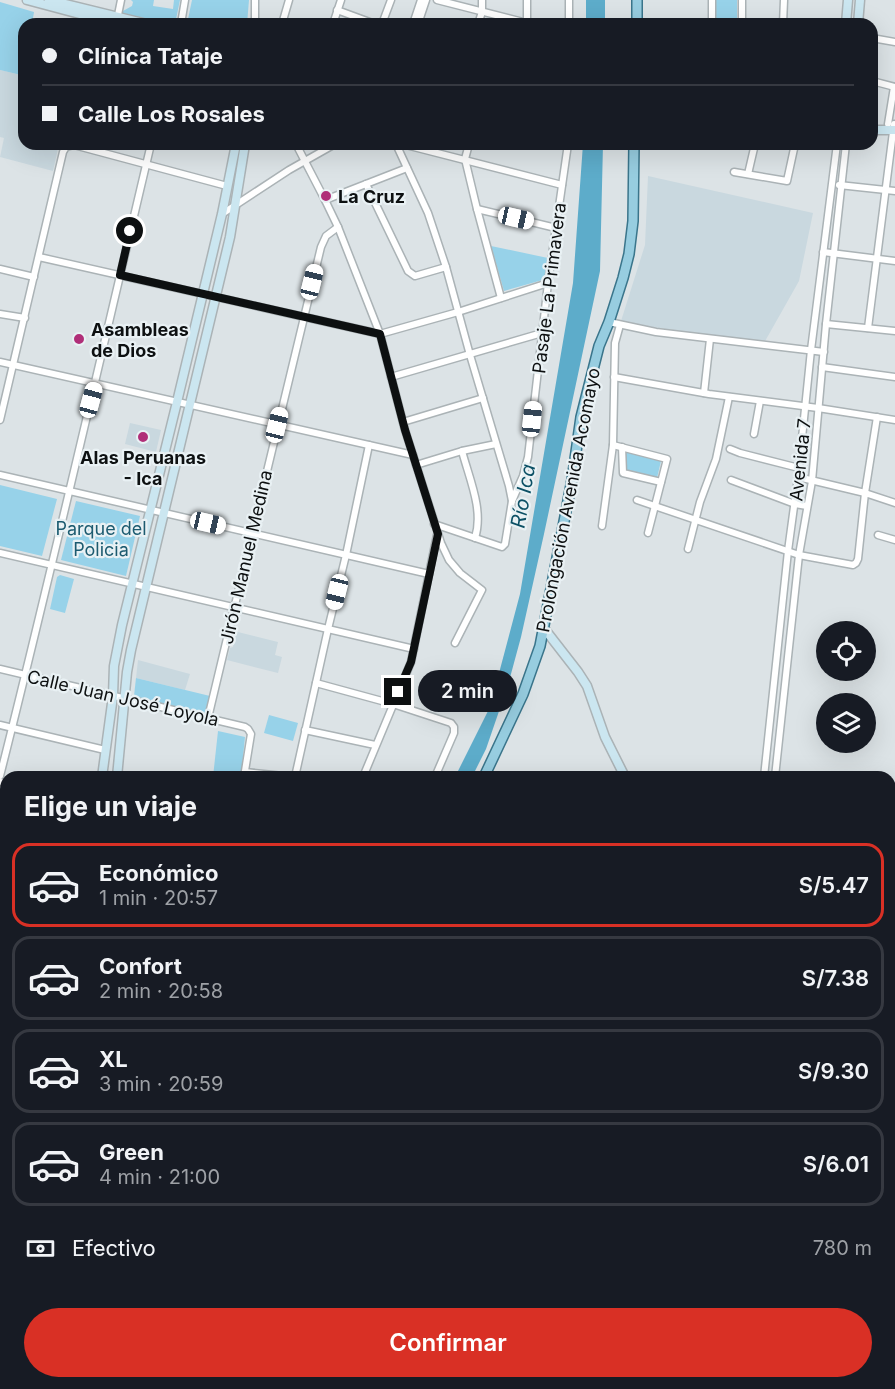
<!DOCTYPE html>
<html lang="es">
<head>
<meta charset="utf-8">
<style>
	:root { --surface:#171b24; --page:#20242c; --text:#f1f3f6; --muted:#9ea1a6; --line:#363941; --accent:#d93025 }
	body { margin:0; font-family:Inter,sans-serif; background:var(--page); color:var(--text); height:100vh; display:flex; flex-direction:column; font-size:22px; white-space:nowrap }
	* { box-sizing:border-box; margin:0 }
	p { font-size:20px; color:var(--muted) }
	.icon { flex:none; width:33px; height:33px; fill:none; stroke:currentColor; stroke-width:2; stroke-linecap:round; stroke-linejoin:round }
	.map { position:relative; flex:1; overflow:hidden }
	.drawer { position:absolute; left:0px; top:771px; width:896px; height:618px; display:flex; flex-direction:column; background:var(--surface); border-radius:18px 18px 0 0; box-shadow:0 6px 24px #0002 }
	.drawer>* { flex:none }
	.hud { position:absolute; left:18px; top:18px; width:860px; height:132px; border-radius:18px; box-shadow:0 6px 24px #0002; display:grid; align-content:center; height:132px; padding:0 24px; background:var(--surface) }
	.fabs { position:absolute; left:816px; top:621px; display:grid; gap:12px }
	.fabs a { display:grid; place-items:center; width:60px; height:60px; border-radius:50%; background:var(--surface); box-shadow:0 6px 24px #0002; font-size:30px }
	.end { position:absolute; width:27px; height:27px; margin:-14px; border:8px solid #0d1011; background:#fff; box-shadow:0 0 0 3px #fff }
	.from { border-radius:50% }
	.bubble { position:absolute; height:42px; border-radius:21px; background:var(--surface); box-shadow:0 6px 24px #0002; font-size:20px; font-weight:600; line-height:42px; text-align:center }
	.car { position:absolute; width:18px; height:36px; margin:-18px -9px; border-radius:8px; box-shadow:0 0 4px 2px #0007; background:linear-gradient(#fff 24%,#345 0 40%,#fff 0 76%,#345 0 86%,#fff 0) }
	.hud b { display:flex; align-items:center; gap:21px; height:57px; font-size:22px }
	.hud b+b { border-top:2px solid var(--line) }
	.hud i { width:15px; height:15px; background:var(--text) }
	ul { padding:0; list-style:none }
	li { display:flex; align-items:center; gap:18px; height:84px; margin:0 12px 9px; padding:0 12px; border:3px solid var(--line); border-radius:18px }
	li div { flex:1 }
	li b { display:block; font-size:22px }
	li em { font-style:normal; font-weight:600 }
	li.current { border-color:var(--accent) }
	li>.icon { width:54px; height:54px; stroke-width:1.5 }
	h2 { padding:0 24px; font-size:27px; line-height:72px }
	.pay { display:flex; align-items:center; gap:15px; height:66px; padding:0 24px; font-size:22px }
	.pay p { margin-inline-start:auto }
	.primary-button { display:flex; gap:12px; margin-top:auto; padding:12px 24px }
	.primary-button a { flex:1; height:69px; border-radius:36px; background:var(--accent); color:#fff; font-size:24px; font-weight:600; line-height:69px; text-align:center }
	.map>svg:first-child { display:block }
	.built { fill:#c9d8df }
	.green { fill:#97d2e9 }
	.forest { fill:#5aa9c7 }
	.water { fill:#5dacca }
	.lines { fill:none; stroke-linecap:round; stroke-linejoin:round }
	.street-casing { stroke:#abb3b6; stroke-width:9 }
	.secondary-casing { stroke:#abb3b6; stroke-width:11 }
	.primary-casing { stroke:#3a758b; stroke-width:12 }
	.street { stroke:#fff; stroke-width:6 }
	.secondary { stroke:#cbe6f0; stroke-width:8 }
	.primary { stroke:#97cde0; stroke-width:9 }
	.route { stroke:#0d1011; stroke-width:8 }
	.poi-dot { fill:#b02e78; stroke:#e9f1f4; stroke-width:2 }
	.labels { text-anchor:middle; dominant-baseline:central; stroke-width:4.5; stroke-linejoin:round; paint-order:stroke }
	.poi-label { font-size:18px; font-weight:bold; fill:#0d1011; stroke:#e9f1f4; text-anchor:start }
	.street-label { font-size:18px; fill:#0d1011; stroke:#e9f1f4 }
	.park-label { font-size:18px; fill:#1c5b70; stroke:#e9f1f4 }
	.water-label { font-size:20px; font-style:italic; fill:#0c5065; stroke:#e9f1f4 }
</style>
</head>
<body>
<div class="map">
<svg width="895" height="1389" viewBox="0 0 895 1389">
	<rect width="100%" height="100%" fill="#dce3e6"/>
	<g class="built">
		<polygon points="24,60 24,144 59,144 53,171 0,157 4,138 0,137 0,70 21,75"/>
		<polygon points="648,176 813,213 799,281 764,343 659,328 621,321 645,245"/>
		<polygon points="130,423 161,430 156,452 125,444"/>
		<polygon points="234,631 278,642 275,655 282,657 278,673 227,660 230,648 233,647 234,642 232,640"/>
		<polygon points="138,660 190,674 185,690 136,678"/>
	</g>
	<g class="green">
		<polygon points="131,0 154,0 153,6 173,9 174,0 180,0 175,24 157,24 123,16 123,11 132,6 133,2"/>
		<polygon points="192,0 249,0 247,24 187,24"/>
		<rect x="713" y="0" width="24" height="24"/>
		<polygon points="0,2 34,12 32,24 24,24 24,60 21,75 0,70"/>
		<polygon points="491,246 548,258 546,279 504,291"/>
		<polygon points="625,451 661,461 657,478 626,470"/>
		<polygon points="0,485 57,499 42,556 0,546"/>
		<polygon points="76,501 140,516 126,576 61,560"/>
		<polygon points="60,575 74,579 65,613 50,609 57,577"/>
		<polygon points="136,678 210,696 205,714 134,696"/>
		<polygon points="269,715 298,723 293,741 264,733"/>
		<polygon points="218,731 245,737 241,777 213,777"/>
	</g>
	<polygon class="forest" points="52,1383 306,1383 304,1389 50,1389"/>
	<g class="water">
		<rect x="586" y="0" width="19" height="24"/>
		<polygon points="583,144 603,144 600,271 544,534 521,637 508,685 486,749 472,777 455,777 490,707 520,594 573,283"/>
	</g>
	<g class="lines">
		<defs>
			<g id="street">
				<polyline points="437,0 527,23"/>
				<polyline points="527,0 527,24"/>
				<polyline points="569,0 569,24"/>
				<polyline points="712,0 712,24"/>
				<polyline points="742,0 742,24"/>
				<polyline points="337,10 375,24"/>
				<polyline points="117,20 121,0"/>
				<polyline points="181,24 185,0"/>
				<polyline points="255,24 255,0"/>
				<polyline points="282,24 289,0"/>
				<polyline points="333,24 341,0"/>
				<polyline points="382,24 391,0"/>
				<polyline points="413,24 421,0"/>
				<polyline points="418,24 426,0"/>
				<polyline points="478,24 482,12 482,0"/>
				<polyline points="783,24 784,0"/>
				<polyline points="872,38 895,42"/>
				<polyline points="872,81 895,87"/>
				<polyline points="888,124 894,87"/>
				<polyline points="296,144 325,200 338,227 380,334 405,430 441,543 449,560 460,573 482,590 455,643"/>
				<polyline points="396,144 428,213 446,267 470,355 509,486 512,501 505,544 502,547 434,524"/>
				<polyline points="402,144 562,185"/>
				<polyline points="469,144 465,159 477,209 501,298"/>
				<polyline points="734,172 787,181 795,144"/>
				<polyline points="748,174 755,144"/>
				<polyline points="366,184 408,271 415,276 446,267"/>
				<polyline points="839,185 895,191"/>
				<polyline points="325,200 407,168"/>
				<polyline points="477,209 556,228"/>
				<polyline points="222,214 289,170 335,144"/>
				<polyline points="823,252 895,261"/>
				<polyline points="39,257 380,334 458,312 548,283"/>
				<polyline points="0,269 34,277"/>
				<polyline points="0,314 25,318"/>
				<polyline points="609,322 656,332 824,352"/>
				<polyline points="826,324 895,331"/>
				<polyline points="868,328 894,124"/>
				<polyline points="0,362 413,455"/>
				<polyline points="822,367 895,377"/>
				<polyline points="391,377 542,333"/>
				<polyline points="614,377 709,394 818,408 895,420"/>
				<polyline points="704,393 710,339"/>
				<polyline points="0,420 63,152 66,147 74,145 227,186"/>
				<polyline points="403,422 483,398"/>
				<polyline points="754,434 760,401"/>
				<polyline points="613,445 667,459 648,533"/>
				<polyline points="622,447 623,473 661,482"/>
				<polyline points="730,449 740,453 799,468"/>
				<path d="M462,451C469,478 484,510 475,538"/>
				<polyline points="416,465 462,451 496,444"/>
				<polyline points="0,475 429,574"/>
				<polyline points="798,477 865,493 877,417"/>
				<polyline points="731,480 795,504 807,506"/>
				<polyline points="637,500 799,555 853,565 856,563 858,559 865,493 895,503"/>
				<polyline points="512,501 523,476 528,457 548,283 568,144"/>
				<polyline points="602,526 613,445 615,343 620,325"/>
				<polyline points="878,535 895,540"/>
				<polyline points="688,549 700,502 716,459 729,397"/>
				<polyline points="0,553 414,649"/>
				<polyline points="0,669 245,727 248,729 251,734 244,777"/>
				<polyline points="316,683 393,704 451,723 454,727 454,733 435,777"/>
				<path d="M208,718C246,561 282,404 321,247L326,236L338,227"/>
				<polyline points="0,725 105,750"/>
				<polyline points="305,730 375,745"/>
				<polyline points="245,772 293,777"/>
				<path d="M0,776C53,566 101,355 151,144"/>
				<polyline points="295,777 328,629 346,555 369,445"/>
				<polyline points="363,777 411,662 437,535"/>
				<polyline points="764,777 788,551 798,477 811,350 837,144"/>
				<polyline points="775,777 799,555 812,481 826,324 846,144"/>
				<polyline points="0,782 6,783"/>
				<polyline points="0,898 6,899"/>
				<polyline points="0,946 6,947"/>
				<polyline points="0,1040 6,1042"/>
				<polyline points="444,1383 458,1389"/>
				<polyline points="487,1383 502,1389"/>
				<polyline points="618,1383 632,1389"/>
				<polyline points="358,1389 361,1383"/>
				<polyline points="418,1389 420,1383"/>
				<polyline points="473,1389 476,1383"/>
				<polyline points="670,1389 673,1383"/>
			</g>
			<g id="secondary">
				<polyline points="27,0 117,24"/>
				<polyline points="49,0 147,24"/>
				<polyline points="846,24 848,0"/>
				<polyline points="858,24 860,0"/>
				<polyline points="872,130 895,130"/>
				<polyline points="543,627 578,672 587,686 605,737 625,777"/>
				<polyline points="102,777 113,696 114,666 122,625 177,402 222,214 236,144"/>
				<polyline points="117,777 127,672 131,650 230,237 245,144"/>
				<polyline points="890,949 895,952"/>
				<polyline points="0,1147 6,1139"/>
				<polyline points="0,1159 6,1153"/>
			</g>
			<g id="primary">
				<polyline points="637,0 637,24"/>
				<polyline points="484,777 523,694 540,646 572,480 581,417 599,346 609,322 623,278 629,254 633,221 634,144"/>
				<polyline points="342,1389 345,1383"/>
			</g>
		</defs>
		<use href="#street" class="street-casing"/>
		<use href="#secondary" class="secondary-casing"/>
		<use href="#primary" class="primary-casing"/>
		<use href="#street" class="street"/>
		<use href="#secondary" class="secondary"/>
		<use href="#primary" class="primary"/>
	</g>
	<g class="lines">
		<polyline class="route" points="130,231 120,275 380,334 405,430 438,534 411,662 398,692"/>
	</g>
	<g class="poi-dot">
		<circle cx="326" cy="196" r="6"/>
		<circle cx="79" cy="339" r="6"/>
		<circle cx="143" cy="437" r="6"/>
	</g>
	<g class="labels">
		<g class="poi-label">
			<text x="338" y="196">La Cruz</text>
			<text x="91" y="329">Asambleas<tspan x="91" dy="21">de Dios</tspan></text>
			<text x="143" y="457" text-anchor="middle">Alas Peruanas<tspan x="143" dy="21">- Ica</tspan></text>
		</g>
		<g class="street-label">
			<text transform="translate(549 288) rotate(-83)">Pasaje La Primavera</text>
			<text transform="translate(800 460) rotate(-84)">Avenida 7</text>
			<text transform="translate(568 500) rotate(-79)">Prolongación Avenida Acomayo</text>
			<text transform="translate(246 557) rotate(-77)">Jirón Manuel Medina</text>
			<text transform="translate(123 698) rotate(13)">Calle Juan José Loyola</text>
		</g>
		<g class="park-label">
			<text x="101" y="528">Parque del<tspan x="101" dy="21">Policia</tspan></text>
		</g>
		<g class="water-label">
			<text transform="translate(523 496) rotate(-80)">Río Ica</text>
		</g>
	</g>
</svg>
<div class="fabs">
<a><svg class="icon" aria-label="locate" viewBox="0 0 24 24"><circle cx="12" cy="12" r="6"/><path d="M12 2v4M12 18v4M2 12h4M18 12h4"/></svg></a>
<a><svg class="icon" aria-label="layers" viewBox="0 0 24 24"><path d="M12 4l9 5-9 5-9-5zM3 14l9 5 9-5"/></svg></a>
</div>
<i class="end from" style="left:130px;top:231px"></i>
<i class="end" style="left:398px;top:692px"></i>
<div class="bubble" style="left:418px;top:670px;width:99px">2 min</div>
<i class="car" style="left:516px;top:218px;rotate:103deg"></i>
<i class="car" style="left:312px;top:282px;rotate:14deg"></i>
<i class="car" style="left:91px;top:400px;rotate:15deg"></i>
<i class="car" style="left:532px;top:419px;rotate:6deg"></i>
<i class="car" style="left:277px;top:425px;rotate:14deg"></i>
<i class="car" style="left:208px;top:523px;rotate:103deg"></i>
<i class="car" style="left:337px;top:592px;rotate:194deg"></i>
<div class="hud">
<b><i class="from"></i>Clínica Tataje</b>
<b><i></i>Calle Los Rosales</b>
</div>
<section class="drawer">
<h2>Elige un viaje</h2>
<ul>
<li class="current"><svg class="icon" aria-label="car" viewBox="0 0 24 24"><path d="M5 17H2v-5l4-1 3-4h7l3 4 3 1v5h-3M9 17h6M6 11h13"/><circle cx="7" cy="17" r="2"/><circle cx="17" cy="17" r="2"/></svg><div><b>Económico</b><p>1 min · 20:57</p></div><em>S/5.47</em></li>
<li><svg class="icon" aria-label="car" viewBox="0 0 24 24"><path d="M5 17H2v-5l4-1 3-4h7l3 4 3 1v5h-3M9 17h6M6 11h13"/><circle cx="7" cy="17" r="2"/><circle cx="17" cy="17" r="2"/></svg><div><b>Confort</b><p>2 min · 20:58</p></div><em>S/7.38</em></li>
<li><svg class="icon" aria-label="car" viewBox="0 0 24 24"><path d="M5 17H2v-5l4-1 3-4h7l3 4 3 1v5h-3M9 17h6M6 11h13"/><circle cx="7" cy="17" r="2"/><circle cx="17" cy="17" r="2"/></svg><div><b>XL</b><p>3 min · 20:59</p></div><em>S/9.30</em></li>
<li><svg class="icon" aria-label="car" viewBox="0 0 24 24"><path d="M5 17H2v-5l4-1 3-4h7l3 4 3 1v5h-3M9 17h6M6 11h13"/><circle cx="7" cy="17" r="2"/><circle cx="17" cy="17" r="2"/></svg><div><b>Green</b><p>4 min · 21:00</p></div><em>S/6.01</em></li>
</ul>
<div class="pay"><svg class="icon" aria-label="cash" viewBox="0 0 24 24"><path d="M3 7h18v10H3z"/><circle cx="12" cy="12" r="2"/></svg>Efectivo<p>780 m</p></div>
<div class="primary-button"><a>Confirmar</a></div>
</section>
</div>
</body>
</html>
